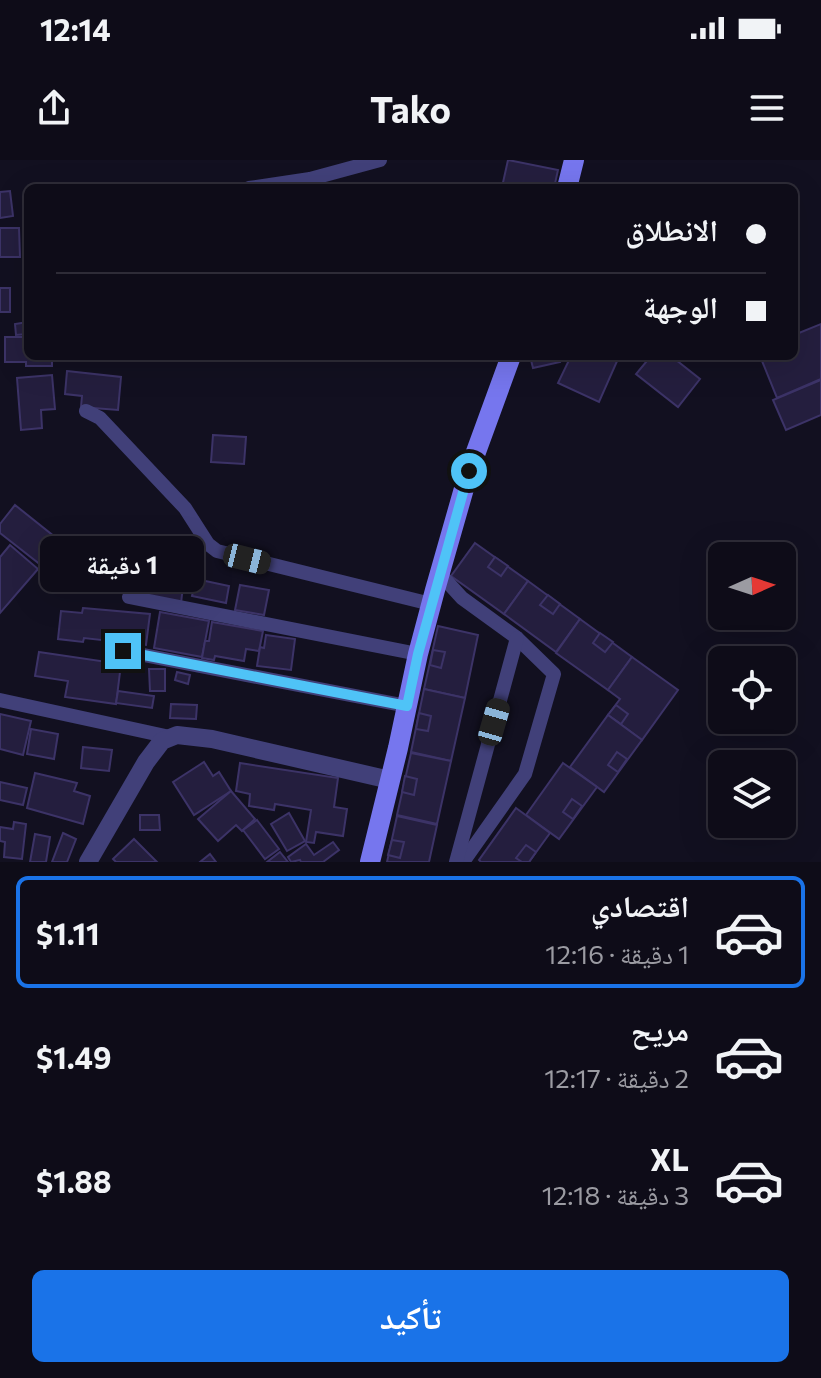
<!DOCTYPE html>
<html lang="ar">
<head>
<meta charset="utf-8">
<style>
	:root { --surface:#0e0c18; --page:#1c1a25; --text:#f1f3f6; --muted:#9b9ba2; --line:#2e2c37; --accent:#1a73e8 }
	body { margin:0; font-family:Commissioner,"Noto Naskh Arabic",sans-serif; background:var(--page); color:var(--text); direction:rtl; height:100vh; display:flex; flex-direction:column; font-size:30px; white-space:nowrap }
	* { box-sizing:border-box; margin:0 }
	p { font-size:26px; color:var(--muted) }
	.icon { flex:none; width:44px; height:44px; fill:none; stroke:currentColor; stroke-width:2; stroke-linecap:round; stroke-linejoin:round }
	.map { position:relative; height:702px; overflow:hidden; direction:ltr }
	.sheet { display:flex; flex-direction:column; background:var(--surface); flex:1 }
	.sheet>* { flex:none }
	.top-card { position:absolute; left:24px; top:24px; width:774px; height:176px; border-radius:12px; box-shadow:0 8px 32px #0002,0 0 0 2px var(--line); direction:rtl; display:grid; align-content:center; height:176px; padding:0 32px; background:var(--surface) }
	.needle { width:52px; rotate:87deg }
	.buttons { position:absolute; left:708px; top:382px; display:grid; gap:16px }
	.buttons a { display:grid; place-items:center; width:88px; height:88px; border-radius:12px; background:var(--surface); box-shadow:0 8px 32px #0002,0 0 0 2px var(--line); font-size:40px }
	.end { position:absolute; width:36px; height:36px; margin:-18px; border:10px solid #4fc3f7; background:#111; box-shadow:0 0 0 4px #111 }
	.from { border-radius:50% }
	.bubble { position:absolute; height:56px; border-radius:12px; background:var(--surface); box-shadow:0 8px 32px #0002,0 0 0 2px var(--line); font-size:26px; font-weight:700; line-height:56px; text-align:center; direction:rtl }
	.car { position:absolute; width:24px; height:48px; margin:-24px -12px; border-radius:10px; box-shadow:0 0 6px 2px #0007; background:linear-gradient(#222 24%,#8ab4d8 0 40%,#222 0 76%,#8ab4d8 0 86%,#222 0) }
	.top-card b { display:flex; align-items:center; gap:28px; height:76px; font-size:30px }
	.top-card b+b { border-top:2px solid var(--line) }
	.top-card i { width:20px; height:20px; background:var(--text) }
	ul { padding:14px 0 0; list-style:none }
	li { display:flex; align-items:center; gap:24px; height:112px; margin:0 16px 12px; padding:0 16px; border:4px solid transparent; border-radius:12px }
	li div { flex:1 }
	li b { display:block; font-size:30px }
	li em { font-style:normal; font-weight:700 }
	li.on { border-color:var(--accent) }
	li>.icon { width:72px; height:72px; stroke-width:1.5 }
	.primary-button { display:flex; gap:16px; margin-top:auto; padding:16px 32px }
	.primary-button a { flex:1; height:92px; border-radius:12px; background:var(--accent); color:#fff; font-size:32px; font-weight:700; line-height:92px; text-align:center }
	.status { display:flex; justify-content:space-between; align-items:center; height:56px; padding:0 40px; background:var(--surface); direction:ltr }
	.status svg { height:22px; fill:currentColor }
	header { display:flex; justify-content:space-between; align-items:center; height:104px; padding:0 32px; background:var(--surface); font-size:36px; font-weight:700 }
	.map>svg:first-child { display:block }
	.building { fill:#241e3e; stroke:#3c3367; stroke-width:2 }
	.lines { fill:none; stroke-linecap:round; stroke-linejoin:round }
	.minor { stroke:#414079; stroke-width:14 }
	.tertiary { stroke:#414079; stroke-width:18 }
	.secondary { stroke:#7676ee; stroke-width:20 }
	.route { stroke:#4fc3f7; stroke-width:10 }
</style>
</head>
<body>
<div class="status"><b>12:14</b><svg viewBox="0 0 49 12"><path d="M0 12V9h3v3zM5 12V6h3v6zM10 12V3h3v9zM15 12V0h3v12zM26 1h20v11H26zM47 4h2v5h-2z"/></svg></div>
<header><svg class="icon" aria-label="menu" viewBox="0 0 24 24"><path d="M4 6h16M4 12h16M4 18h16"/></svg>Tako<svg class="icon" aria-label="share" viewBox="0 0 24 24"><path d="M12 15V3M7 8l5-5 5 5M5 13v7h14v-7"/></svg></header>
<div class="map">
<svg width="821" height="702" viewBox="0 0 821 702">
	<rect width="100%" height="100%" fill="#121020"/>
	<g class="building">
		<polygon points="508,0 558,10 554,28 502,27"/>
		<polygon points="10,31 13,56 0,58 0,32"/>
		<polygon points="0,68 19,68 20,97 0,97"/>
		<rect x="0" y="128" width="10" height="24"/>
		<polygon points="28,162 28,174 16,175 15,164"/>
		<polygon points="821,164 821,219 777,238 760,196 794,196 794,175"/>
		<polygon points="5,177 28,177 28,196 52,196 52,206 26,206 26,202 5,202"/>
		<polygon points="530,196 559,196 560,202 533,208"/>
		<polygon points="571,196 612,196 618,199 599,242 558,223"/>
		<polygon points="651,196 671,196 700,219 678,247 636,214"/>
		<polygon points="67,211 121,217 118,250 81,247 82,236 65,234"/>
		<polygon points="52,215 55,249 41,250 42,268 21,270 17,218"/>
		<polygon points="821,220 821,255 786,270 773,240"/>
		<polygon points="213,275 246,277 244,304 211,302"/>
		<polygon points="15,345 65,385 46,409 0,373 0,364"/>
		<polygon points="150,380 188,385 181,443 131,436 136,391 149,393"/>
		<polygon points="475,383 528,421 504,454 451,416"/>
		<polygon points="10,385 38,409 0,453 0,397"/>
		<polygon points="495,397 508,406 501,416 488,407"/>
		<polygon points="196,419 229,426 226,443 192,436"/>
		<polygon points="528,421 580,459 556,492 504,454"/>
		<polygon points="240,425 269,430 264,455 235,450"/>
		<polygon points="548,435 560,444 553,454 540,445"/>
		<polygon points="83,448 150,454 146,485 84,478 83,482 58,479 61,451 82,453"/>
		<polygon points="160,452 209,461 202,497 154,488"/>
		<polygon points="580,459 632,497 608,530 556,493"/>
		<polygon points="212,462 263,471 259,491 246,489 244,501 215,496 214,500 202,498 205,481 209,481"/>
		<polygon points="438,466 478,475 465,538 424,529"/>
		<polygon points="600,473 613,482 605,492 593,483"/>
		<polygon points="266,475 295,479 291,510 257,506 260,487 264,488"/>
		<polygon points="433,490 445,492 441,508 430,505"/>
		<polygon points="39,492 121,504 116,544 65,537 68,521 35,516"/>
		<polygon points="632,497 678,530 642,580 608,555 620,539 608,530"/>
		<polygon points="149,509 165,509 165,531 150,531"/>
		<polygon points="177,512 190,515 188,524 175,520"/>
		<polygon points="424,529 465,538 451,601 411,592"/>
		<polygon points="118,531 154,536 152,548 116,543"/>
		<polygon points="171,544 197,545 196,559 170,558"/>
		<polygon points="616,545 628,554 621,564 608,555"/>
		<polygon points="419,553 431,556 428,571 416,569"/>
		<polygon points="0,554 31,561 23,595 0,589"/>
		<polygon points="608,555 642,580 604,632 570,607"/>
		<polygon points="31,569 58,574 54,599 27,594"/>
		<polygon points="83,587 112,590 109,611 81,608"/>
		<polygon points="617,592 627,599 618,612 608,605"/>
		<polygon points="411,593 451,601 437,664 397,655"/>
		<polygon points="204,602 213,616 219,612 231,631 194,655 173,622"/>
		<polygon points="240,603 338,618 334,647 347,649 343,676 316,672 314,683 306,682 311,650 275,644 274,650 249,646 250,634 236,631"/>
		<polygon points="563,603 597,627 559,679 526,655"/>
		<polygon points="35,613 77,623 74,631 90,636 83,664 27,648"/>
		<polygon points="405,616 417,619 414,635 402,632"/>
		<polygon points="0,622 27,628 23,645 0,640"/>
		<polygon points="231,631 255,659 242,671 236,665 218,681 198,659"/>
		<polygon points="572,639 582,646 573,659 563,652"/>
		<polygon points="516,648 550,673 529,702 481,702 479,700"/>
		<polygon points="289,653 305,681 287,691 271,664"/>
		<polygon points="140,655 159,655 160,670 140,670"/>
		<polygon points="397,656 437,665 429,702 387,702"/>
		<polygon points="257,660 279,689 265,699 243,670"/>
		<polygon points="14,662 26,664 22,699 4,697 5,682 0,681 0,667 13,669"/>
		<polygon points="63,673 76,679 67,702 52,702"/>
		<polygon points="35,674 50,677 46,702 30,702"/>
		<polygon points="134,679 157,702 116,702 113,699"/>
		<polygon points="392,680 404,682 400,698 388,695"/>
		<polygon points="333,682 339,690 323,702 301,702 300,700 291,702 288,697 306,684 314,695"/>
		<polygon points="526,685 536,692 529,702 522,702 516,698"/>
		<polygon points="280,692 288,702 267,702"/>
		<polygon points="210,694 216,702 200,702"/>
	</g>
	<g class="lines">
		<g class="minor">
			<polyline points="249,28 310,19 380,0"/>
			<polyline points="86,251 100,258 185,348 208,384 217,391 431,444"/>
			<polyline points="441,415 462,438 517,478 554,514 525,614 463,702"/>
			<polyline points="129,437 418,494"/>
			<polyline points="123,491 407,546"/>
			<polyline points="0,540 170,577"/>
			<polyline points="456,702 517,478"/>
		</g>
		<polyline class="tertiary" points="88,702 146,602 162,581 177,575 212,579 390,620"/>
		<g class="secondary">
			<polyline points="567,28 574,0"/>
			<polyline points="370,702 398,588 418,494 435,430 469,311 511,196"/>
		</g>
	</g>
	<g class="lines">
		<polyline class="route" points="123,491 407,546 418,494 469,311"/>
	</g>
</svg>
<div class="buttons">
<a><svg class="needle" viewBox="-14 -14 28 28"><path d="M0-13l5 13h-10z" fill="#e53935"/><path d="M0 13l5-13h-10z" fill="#9b9ba2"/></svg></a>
<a><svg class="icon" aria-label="locate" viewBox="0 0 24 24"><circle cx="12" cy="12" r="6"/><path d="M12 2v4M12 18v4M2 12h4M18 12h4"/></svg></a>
<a><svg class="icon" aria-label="layers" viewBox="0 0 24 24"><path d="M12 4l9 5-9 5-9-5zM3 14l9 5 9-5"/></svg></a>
</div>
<i class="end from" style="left:469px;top:311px"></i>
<i class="end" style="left:123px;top:491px"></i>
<div class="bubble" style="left:40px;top:376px;width:164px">1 دقيقة</div>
<i class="car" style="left:247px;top:399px;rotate:104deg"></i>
<i class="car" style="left:494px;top:562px;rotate:16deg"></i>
<div class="top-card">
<b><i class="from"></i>الانطلاق</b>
<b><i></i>الوجهة</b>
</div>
</div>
<section class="sheet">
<ul>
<li class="on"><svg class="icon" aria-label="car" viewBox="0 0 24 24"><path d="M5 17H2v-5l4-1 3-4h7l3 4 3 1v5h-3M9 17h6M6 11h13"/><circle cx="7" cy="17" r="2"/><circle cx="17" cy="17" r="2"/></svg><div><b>اقتصادي</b><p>1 دقيقة · 12:16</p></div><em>$1.11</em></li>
<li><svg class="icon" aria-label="car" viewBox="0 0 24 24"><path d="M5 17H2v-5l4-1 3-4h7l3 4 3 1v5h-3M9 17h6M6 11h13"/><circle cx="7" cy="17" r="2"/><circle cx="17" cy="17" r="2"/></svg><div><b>مريح</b><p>2 دقيقة · 12:17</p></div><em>$1.49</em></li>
<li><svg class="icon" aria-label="car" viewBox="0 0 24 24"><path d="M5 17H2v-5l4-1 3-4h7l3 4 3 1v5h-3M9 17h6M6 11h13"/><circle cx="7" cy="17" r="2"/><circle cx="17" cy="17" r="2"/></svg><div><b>XL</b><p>3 دقيقة · 12:18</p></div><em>$1.88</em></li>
</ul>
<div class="primary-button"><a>تأكيد</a></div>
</section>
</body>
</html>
